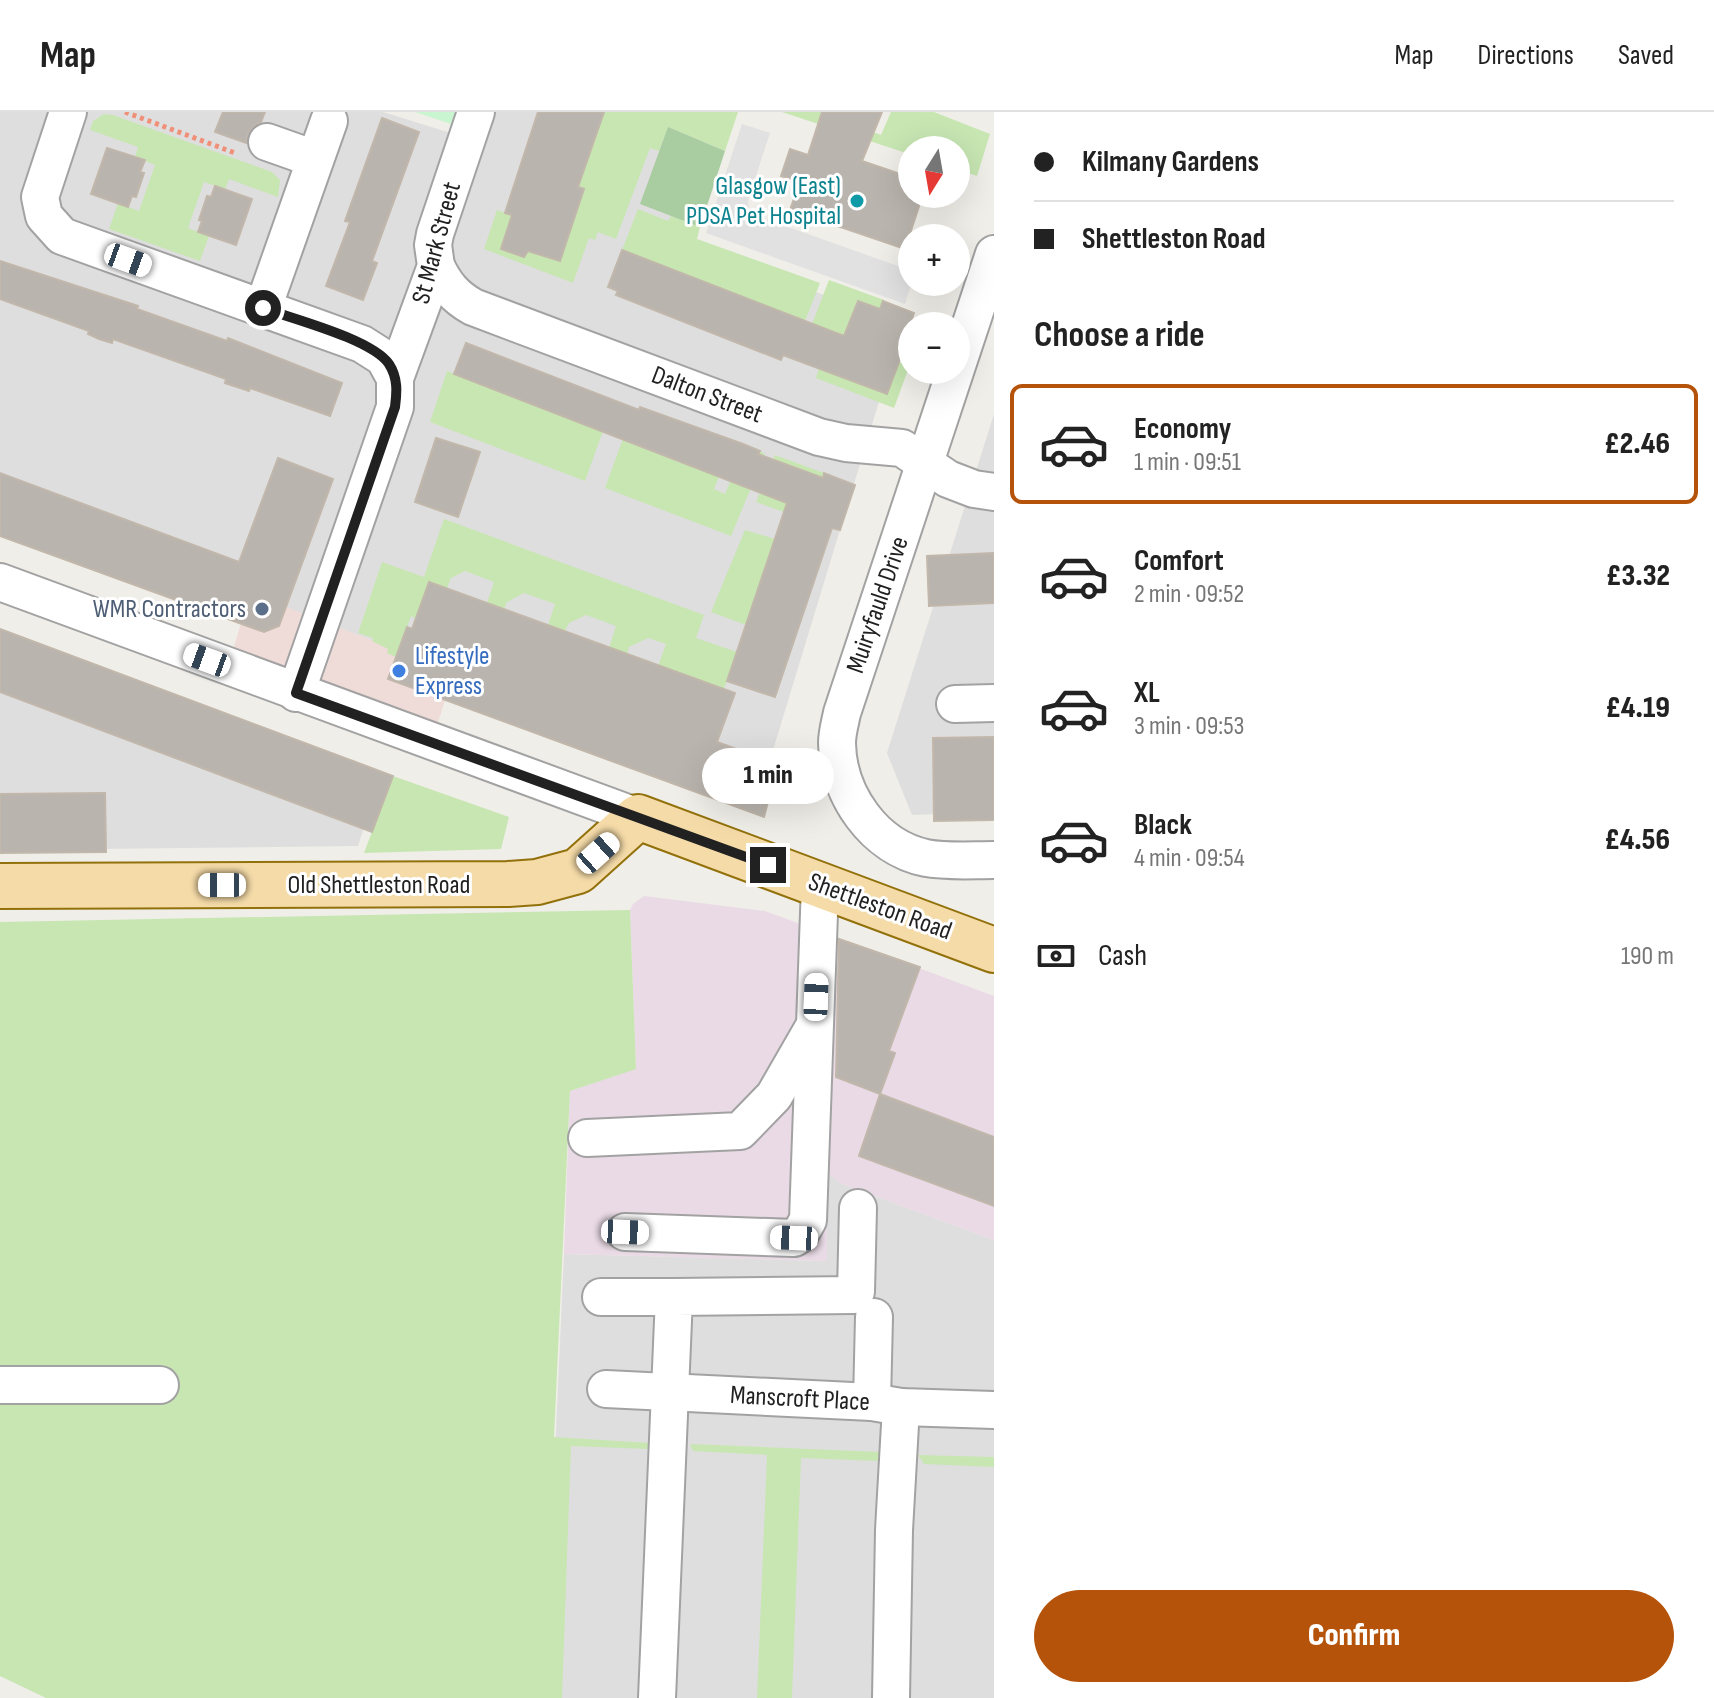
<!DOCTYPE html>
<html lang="en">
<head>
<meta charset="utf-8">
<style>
	:root { --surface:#fff; --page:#f2f2f2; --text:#222; --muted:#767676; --line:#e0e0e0; --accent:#b45309 }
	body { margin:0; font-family:"Sofia Sans Condensed",sans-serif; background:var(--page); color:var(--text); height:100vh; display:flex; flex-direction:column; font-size:30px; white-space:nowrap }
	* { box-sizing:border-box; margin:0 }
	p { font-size:26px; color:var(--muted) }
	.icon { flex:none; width:44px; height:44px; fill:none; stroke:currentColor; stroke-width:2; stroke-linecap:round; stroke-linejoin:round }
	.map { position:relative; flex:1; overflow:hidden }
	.side { display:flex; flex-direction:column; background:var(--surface); width:720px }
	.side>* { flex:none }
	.banner { display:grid; align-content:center; height:176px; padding:0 40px; background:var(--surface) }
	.needle { width:52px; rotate:191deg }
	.tools { position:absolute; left:898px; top:24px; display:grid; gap:16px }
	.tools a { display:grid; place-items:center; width:72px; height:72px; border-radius:50%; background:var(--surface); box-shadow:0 8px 32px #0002; font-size:40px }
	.end { position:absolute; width:36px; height:36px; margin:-18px; border:10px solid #212121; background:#fff; box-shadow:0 0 0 4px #fff }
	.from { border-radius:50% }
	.bubble { position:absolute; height:56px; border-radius:28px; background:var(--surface); box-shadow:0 8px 32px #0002; font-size:26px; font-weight:800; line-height:56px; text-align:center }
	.car { position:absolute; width:24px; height:48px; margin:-24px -12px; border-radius:10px; box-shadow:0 0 6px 2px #0007; background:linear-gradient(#fff 24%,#345 0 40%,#fff 0 76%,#345 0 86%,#fff 0) }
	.banner b { display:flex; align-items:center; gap:28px; height:76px; font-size:30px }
	.banner b+b { border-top:2px solid var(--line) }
	.banner i { width:20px; height:20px; background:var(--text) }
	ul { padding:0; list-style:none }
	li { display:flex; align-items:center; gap:24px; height:120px; margin:0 16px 12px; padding:0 24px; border:4px solid transparent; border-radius:12px }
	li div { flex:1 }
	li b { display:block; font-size:30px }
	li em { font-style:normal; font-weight:800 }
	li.current { border-color:var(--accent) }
	li>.icon { width:72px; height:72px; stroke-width:1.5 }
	h2 { padding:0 40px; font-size:36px; line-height:96px }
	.pay { display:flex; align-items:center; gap:20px; height:88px; padding:0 40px; font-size:30px }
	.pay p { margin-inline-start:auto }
	.action { display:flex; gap:16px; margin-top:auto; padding:16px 40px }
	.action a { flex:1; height:92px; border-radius:48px; background:var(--accent); color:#fff; font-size:32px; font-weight:800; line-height:92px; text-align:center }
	header { display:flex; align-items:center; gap:48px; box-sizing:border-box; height:112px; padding:0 40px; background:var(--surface); border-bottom:2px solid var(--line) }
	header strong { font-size:38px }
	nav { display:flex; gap:44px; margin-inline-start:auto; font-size:28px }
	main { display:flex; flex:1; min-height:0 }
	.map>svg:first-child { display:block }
	.residential { fill:#dfdede }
	.commercial { fill:#efdcd9 }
	.industrial { fill:#e9dae5 }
	.grass { fill:#c7e6b2 }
	.forest { fill:#a9cca0 }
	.park { fill:#c9f6d1 }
	.parking { fill:#e1e1e1 }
	.building { fill:#bab4ae; stroke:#c1b7ab; stroke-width:2 }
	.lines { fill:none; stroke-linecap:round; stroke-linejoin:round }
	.minor-casing { stroke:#a2a2a2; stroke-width:40 }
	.major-casing { stroke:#92710b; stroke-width:48 }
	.path { stroke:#f09079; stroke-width:5; stroke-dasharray:4 4; stroke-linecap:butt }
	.minor { stroke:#fff; stroke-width:36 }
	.major { stroke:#f5dba8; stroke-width:44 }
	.route { stroke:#212121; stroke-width:10 }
	.culture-dot { fill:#0f9aa8; stroke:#fff; stroke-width:3 }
	.service-dot { fill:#5c6f8a; stroke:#fff; stroke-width:3 }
	.shop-dot { fill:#3f7fe0; stroke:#fff; stroke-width:3 }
	.labels { text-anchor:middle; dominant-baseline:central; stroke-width:6; stroke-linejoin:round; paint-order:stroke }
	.culture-label { font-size:26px; fill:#0d838f; stroke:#fff; text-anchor:end }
	.street-label { font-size:26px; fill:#212121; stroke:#fff }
	.service-label { font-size:26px; fill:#4e5e75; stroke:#fff; text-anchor:end }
	.shop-label { font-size:26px; fill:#366cbe; stroke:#fff; text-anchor:start }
</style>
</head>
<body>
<header>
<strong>Map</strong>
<nav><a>Map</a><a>Directions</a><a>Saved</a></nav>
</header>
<main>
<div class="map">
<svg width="994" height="1586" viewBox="0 0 994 1586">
	<rect width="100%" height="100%" fill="#f0eee8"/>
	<g class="residential">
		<polygon points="0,0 383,0 457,23 466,0 714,0 677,125 902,214 760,681 0,405"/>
		<polygon points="994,302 994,700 912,703 887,641"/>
		<polygon points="0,531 378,672 358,734 0,738"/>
		<polygon points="826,1060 842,1072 994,1128 994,1586 544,1586 564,1142 826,1149"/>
	</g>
	<polygon class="commercial" points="250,481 454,560 434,623 230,548"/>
	<polygon class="industrial" points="644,784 765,799 994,884 994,1128 842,1072 827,1061 827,1149 564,1142 570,979 636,956 630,798 633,792"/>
	<g class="grass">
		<polygon points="604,0 738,0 725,39 668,15 659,39 650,36 616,127 598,120 595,128 589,126 573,171 484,137 497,98 512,103 501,137 524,145 527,138 560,149 584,77 578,75"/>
		<polygon points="782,0 820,0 881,23 891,0 934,0 990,22 977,64 956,57 956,38 912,38 912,43"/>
		<polygon points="104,2 113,3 272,60 280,68 278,85 229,67 225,77 204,70 188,116 209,124 200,149 109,117 118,91 139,99 155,53 135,45 138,35 90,18 93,9"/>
		<polygon points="638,97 668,109 671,104 700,115 697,127 820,171 805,209 622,138"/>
		<polygon points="829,168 884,188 880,197 857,189 831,260 899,250 906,253 908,258 894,296 816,266 819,256 798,248"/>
		<polygon points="447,259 528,290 540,259 554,264 542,295 608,305 585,369 430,310"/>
		<polygon points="628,313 632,315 627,330 681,351 695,314 705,319 692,354 719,365 714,377 725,382 730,370 746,375 760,339 765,342 731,424 605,376"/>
		<polygon points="775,343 824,361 823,366 799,357 784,400 756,390"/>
		<polygon points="444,407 704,503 696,526 737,540 724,577 658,554 666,532 648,526 629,535 627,542 609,536 616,514 586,503 569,511 565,519 548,513 555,492 524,481 507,490 504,497 487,491 494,470 465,459 451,466 447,476 429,470 505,551 411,504 396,545 387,541 388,537 372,529 373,526 358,521 382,450 424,465"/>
		<polygon points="745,418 775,427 746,513 711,500"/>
		<polygon points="393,664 509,705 501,737 364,741"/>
		<polygon points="630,798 636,957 570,979 554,1325 650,1331 647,1337 571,1334 562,1586 46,1586 0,1564 0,810"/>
		<polygon points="690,1332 881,1340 878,1349 801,1346 792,1586 757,1586 767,1343 693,1339"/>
		<polygon points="918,1343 994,1345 994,1355 924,1352"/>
	</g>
	<polygon class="forest" points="668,15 725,39 700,115 640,92"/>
	<polygon class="park" points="415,0 455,0 451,12"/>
	<polygon class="parking" points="742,12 770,21 748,88 749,96 754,103 912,159 912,169 905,192 706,121"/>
	<g class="building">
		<polygon points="223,0 265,0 261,10 253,15 248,22 246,31 215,20"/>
		<polygon points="538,0 604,0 578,75 584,77 560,149 528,139 524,145 501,137 512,103 505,101"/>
		<polygon points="822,0 882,0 862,49 912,66 912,82 923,82 905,137 790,98 800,70 781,64 790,37 808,43"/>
		<polygon points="382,6 419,20 372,149 377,151 363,188 326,174 350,110 345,109"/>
		<polygon points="107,36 145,48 140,60 144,61 136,85 132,84 128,95 91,82"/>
		<polygon points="215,74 252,87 236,133 198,120 202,109 199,108 207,84 211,85"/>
		<polygon points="622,138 844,224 858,189 880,197 883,189 914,201 911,210 914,210 887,282 783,243 781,248 616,183 618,179 608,175"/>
		<polygon points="0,149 138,194 137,197 227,229 228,226 342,271 330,304 250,276 249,279 225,271 226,267 113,227 112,231 99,227 88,222 89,219 0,187"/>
		<polygon points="466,231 639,298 640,295 743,332 760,339 758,342 823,366 824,361 855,373 840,418 832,416 775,585 727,569 787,391 454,262"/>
		<polygon points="436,326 480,340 458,405 415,390"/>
		<polygon points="278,346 333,367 279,514 264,520 0,424 0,361 239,450"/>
		<polygon points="994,441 994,491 929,494 927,444"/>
		<polygon points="429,470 735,581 717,630 778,652 764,705 388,567 407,515 412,517"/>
		<polygon points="0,517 393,664 372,720 0,580"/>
		<polygon points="994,625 994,708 934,709 933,626"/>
		<polygon points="105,681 106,740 0,741 0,682"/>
		<polygon points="839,827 920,855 889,939 895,941 880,982 836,965"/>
		<polygon points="880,982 994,1025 994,1094 859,1044"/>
	</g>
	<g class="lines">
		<defs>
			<g id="minor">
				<polyline points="68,0 40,85 44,104 62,124 362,232 384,246 395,266"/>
				<polyline points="267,30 315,47"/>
				<path d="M994,142L842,601C840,611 837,621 837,631C838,683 874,735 926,746C947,750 972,748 994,748"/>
				<path d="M436,154C445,173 455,185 473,195L819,325L846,331L902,336L948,367L974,377L994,380"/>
				<polyline points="263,196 329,9"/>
				<polyline points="0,470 638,705"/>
				<polyline points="296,581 395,295 395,266 436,154 433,133 435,122 476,0"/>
				<polyline points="955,592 994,591"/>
				<polyline points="587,1026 740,1019 774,984 812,918"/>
				<polyline points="625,1120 794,1126 800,1122 808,1108 820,773"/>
				<polyline points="601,1185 674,1185"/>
				<polyline points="0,1273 160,1273"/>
				<polyline points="606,1277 872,1290 901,1295 994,1298"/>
				<polyline points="872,1290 874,1205"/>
				<polyline points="657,1586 674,1185 854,1183 856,1180 858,1096"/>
				<polyline points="891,1586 894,1418 901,1295"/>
			</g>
			<polyline id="major" points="0,774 508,772 537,770 578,759 638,705 994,838"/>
		</defs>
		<use href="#minor" class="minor-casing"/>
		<use href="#major" class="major-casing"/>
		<polyline class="path" points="125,0 235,41"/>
		<use href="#minor" class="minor"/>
		<use href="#major" class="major"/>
	</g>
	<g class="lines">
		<path class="route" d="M263,196C293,207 372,227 389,252C398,266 397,280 395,295L296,581L768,753"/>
	</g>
	<circle class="culture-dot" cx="857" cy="89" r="8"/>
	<circle class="service-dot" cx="262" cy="497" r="8"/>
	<circle class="shop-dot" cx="399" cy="559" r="8"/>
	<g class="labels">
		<g class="culture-label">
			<text x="841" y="74">Glasgow (East)<tspan x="841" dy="30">PDSA Pet Hospital</tspan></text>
		</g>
		<g class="street-label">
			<text transform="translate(437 131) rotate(-75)">St Mark Street</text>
			<text transform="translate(707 283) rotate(21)">Dalton Street</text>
			<text transform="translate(878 493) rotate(-71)">Muiryfauld Drive</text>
			<text x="379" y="773">Old Shettleston Road</text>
			<text transform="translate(880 795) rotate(20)">Shettleston Road</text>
			<text transform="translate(800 1287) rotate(3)">Manscroft Place</text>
		</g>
		<g class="service-label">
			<text x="246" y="497">WMR Contractors</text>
		</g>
		<g class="shop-label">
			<text x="415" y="544">Lifestyle<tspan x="415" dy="30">Express</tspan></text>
		</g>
	</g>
</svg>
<div class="tools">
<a><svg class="needle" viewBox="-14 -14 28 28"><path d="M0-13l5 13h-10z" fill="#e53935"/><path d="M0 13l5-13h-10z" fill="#767676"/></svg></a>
<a>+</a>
<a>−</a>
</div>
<i class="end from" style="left:263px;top:196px"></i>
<i class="end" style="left:768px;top:753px"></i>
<div class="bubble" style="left:702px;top:636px;width:132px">1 min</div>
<i class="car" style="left:128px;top:148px;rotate:110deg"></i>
<i class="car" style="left:207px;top:548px;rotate:290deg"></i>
<i class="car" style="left:598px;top:741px;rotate:48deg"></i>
<i class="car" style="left:222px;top:773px;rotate:270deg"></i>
<i class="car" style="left:816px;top:885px;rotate:2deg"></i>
<i class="car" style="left:625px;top:1120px;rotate:92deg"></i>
<i class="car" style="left:794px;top:1126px;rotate:272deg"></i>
</div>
<section class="side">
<div class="banner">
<b><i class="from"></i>Kilmany Gardens</b>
<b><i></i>Shettleston Road</b>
</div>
<h2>Choose a ride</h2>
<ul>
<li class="current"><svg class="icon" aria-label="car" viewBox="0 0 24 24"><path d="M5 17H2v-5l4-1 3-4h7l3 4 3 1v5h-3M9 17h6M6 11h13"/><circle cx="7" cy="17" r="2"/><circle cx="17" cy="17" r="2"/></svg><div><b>Economy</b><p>1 min · 09:51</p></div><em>£2.46</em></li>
<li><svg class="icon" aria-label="car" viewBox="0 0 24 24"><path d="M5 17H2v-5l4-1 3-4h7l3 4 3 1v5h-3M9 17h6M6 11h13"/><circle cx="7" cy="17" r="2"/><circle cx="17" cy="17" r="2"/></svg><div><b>Comfort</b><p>2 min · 09:52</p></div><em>£3.32</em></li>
<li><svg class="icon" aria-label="car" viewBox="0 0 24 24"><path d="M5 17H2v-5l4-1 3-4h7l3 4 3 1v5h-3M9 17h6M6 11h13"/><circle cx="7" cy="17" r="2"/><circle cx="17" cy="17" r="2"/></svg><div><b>XL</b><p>3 min · 09:53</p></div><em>£4.19</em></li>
<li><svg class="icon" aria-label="car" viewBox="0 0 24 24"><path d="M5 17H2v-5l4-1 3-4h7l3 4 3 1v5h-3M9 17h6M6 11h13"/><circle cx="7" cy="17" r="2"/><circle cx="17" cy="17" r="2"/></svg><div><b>Black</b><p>4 min · 09:54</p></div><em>£4.56</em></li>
</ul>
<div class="pay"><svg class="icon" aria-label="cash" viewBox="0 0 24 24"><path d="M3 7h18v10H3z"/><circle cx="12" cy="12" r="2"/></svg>Cash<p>190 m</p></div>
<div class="action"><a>Confirm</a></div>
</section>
</main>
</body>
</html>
